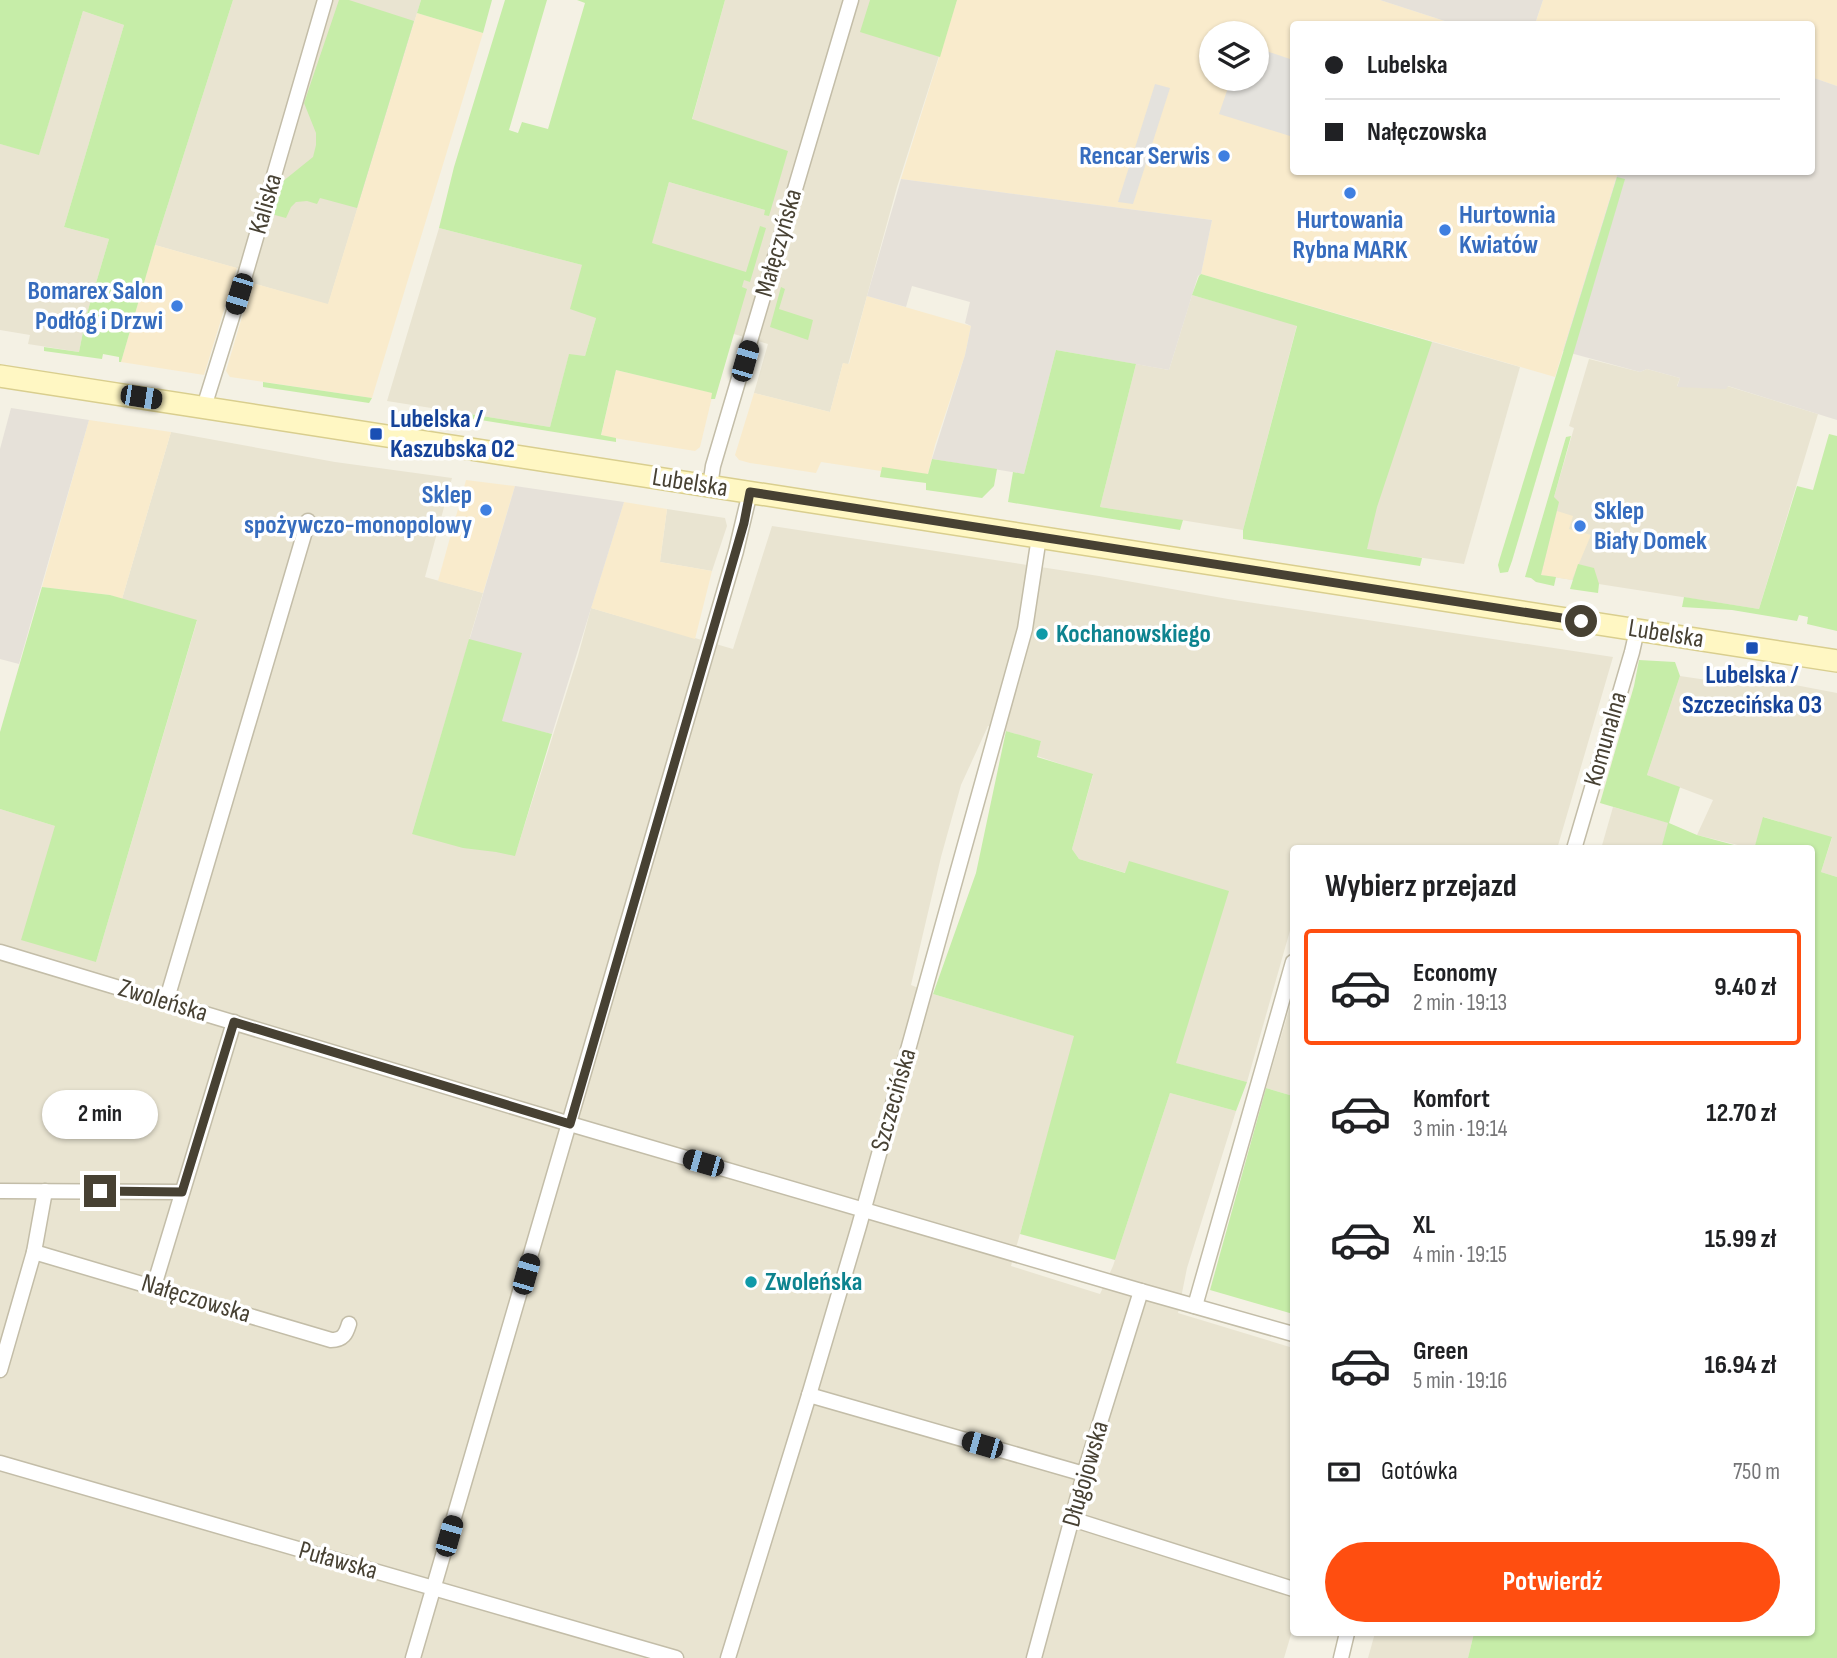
<!DOCTYPE html>
<html lang="pl">
<head>
<meta charset="utf-8">
<style>
	:root { --surface:#fff; --page:#f6f6f6; --text:#202124; --muted:#757577; --line:#e0e0e0; --accent:#ff4e10 }
	body { margin:0; font-family:"Sofia Sans Condensed",sans-serif; background:var(--page); color:var(--text); height:100vh; display:flex; flex-direction:column; font-size:26px; white-space:nowrap }
	* { box-sizing:border-box; margin:0 }
	p { font-size:23px; color:var(--muted) }
	.icon { flex:none; width:38px; height:38px; fill:none; stroke:currentColor; stroke-width:2; stroke-linecap:round; stroke-linejoin:round }
	.map { position:relative; flex:1; overflow:hidden }
	.drawer { position:absolute; left:1290px; top:845px; width:525px; height:791px; display:flex; flex-direction:column; background:var(--surface); border-radius:7px; box-shadow:0 2px 5px #0004 }
	.drawer>* { flex:none }
	.guide { position:absolute; left:1290px; top:21px; width:525px; height:154px; border-radius:7px; box-shadow:0 2px 5px #0004; display:grid; align-content:center; height:154px; padding:0 35px; background:var(--surface) }
	.tools { position:absolute; left:1199px; top:21px; display:grid; gap:14px }
	.tools a { display:grid; place-items:center; width:70px; height:70px; border-radius:50%; background:var(--surface); box-shadow:0 2px 5px #0004; font-size:35px }
	.end { position:absolute; width:32px; height:32px; margin:-16px; border:9px solid #474133; background:#fff; box-shadow:0 0 0 4px #fff }
	.from { border-radius:50% }
	.bubble { position:absolute; height:49px; border-radius:24px; background:var(--surface); box-shadow:0 2px 5px #0004; font-size:23px; font-weight:700; line-height:49px; text-align:center }
	.car { position:absolute; width:21px; height:42px; margin:-21px -10px; border-radius:9px; box-shadow:0 0 5px 2px #0007; background:linear-gradient(#222 24%,#8ab4d8 0 40%,#222 0 76%,#8ab4d8 0 86%,#222 0) }
	.guide b { display:flex; align-items:center; gap:24px; height:66px; font-size:26px }
	.guide b+b { border-top:2px solid var(--line) }
	.guide i { width:18px; height:18px; background:var(--text) }
	ul { padding:0; list-style:none }
	li { display:flex; align-items:center; gap:21px; height:116px; margin:0 14px 10px; padding:0 21px; border:4px solid transparent; border-radius:7px }
	li div { flex:1 }
	li b { display:block; font-size:26px }
	li em { font-style:normal; font-weight:700 }
	li.on { border-color:var(--accent) }
	li>.icon { width:63px; height:63px; stroke-width:1.5 }
	h2 { padding:0 35px; font-size:32px; line-height:84px }
	.pay { display:flex; align-items:center; gap:18px; height:77px; padding:0 35px; font-size:26px }
	.pay p { margin-inline-start:auto }
	.cta { display:flex; gap:14px; margin-top:auto; padding:14px 35px }
	.cta a { flex:1; height:80px; border-radius:42px; background:var(--accent); color:#fff; font-size:28px; font-weight:700; line-height:80px; text-align:center }
	.map>svg:first-child { display:block }
	.residential { fill:#e9e4d1 }
	.commercial { fill:#f9ebcc; fill-rule:evenodd }
	.industrial { fill:#e6e1d9 }
	.green { fill:#c6eda8 }
	.parking { fill:#e4e2dd }
	.lines { fill:none; stroke-linecap:round; stroke-linejoin:round }
	.street-casing { stroke:#c3bda8; stroke-width:17 }
	.secondary-casing { stroke:#d9ce8e; stroke-width:24 }
	.street { stroke:#fff; stroke-width:14 }
	.secondary { stroke:#fff7c3; stroke-width:21 }
	.route { stroke:#474133; stroke-width:9 }
	.shop-dot { fill:#3f7fe0; stroke:#fff; stroke-width:2.5 }
	.transit-dot { fill:#1a4fb4; stroke:#fff; stroke-width:2.5 }
	.culture-dot { fill:#0f9aa8; stroke:#fff; stroke-width:2.5 }
	.labels { text-anchor:middle; dominant-baseline:central; stroke-width:7; stroke-linejoin:round; paint-order:stroke }
	.shop-label { font-size:26px; font-weight:bold; fill:#366cbe; stroke:#fff; text-anchor:end }
	.street-label { font-size:26px; fill:#474133; stroke:#fff }
	.transit-label { font-size:26px; font-weight:bold; fill:#164399; stroke:#fff; text-anchor:start }
	.culture-label { font-size:26px; font-weight:bold; fill:#0d838f; stroke:#fff; text-anchor:start }
</style>
</head>
<body>
<div class="map">
<svg width="1837" height="1658" viewBox="0 0 1837 1658">
	<rect width="100%" height="100%" fill="#f4f1e4"/>
	<g class="residential">
		<polygon points="233,0 421,0 328,305 252,283 254,273 155,245"/>
		<polygon points="725,0 957,0 897,187 848,365 843,363 830,412 754,393 768,344 634,305 669,182 765,210 785,151 692,120"/>
		<polygon points="83,11 124,25 64,227 109,239 86,317 79,352 28,344 30,335 0,330 0,144 39,154"/>
		<polygon points="439,228 582,265 596,318 585,356 569,355 550,427 387,401"/>
		<polygon points="1192,295 1297,325 1243,530 1100,507 1136,364 1169,370"/>
		<polygon points="1391,330 1520,367 1464,564 1329,544"/>
		<polygon points="1589,359 1640,372 1647,369 1680,378 1677,386 1727,386 1818,414 1759,609 1541,575 1554,497 1574,428 1569,426"/>
		<polygon points="171,432 335,462 452,478 425,577 483,593 412,834 517,849 578,656 591,608 733,649 772,526 1099,576 1228,599 1613,657 1557,849 1293,849 1293,920 1247,1082 1175,1063 1130,861 1126,873 1079,859 1072,849 1093,775 1037,756 1041,741 988,726 961,785 941,857 911,985 933,994 1075,1036 1011,1266 1100,1294 1113,1266 1170,1093 1236,1111 1187,1268 1178,1313 1293,1348 1293,1628 1284,1658 0,1658 0,809 55,826 96,962 197,621 122,599"/>
		<polygon points="667,509 725,518 727,526 712,571 660,562"/>
		<polygon points="1737,674 1837,693 1837,877 1821,872 1832,838 1764,817 1754,849 1697,835 1713,800 1647,775 1680,676 1734,684"/>
		<polygon points="1613,807 1669,823 1661,849 1601,849"/>
		<polygon points="1293,996 1293,1096 1266,1088"/>
		<polygon points="1375,1633 1474,1633 1468,1658 1368,1658"/>
	</g>
	<g class="commercial">
		<path d="M957,0H1380L1454,24H1293V172H1618L1555,377L1201,274L1212,220L901,179ZM1211,33H1256V79H1211Z"/>
		<polygon points="1543,0 1837,0 1837,86 1811,77 1811,24 1535,24"/>
		<polygon points="417,13 483,33 372,398 230,377 226,371 252,283 328,304"/>
		<polygon points="155,245 237,268 204,375 121,362"/>
		<polygon points="867,296 971,326 965,355 935,445 928,474 880,477 881,471 821,462 816,473 750,463 739,460 735,455 754,393 830,412 843,363 849,364"/>
		<polygon points="616,370 713,393 700,447 695,451 601,436"/>
		<polygon points="89,420 171,432 122,599 110,595 42,587"/>
		<polygon points="466,480 515,486 483,593 438,581"/>
		<polygon points="624,502 667,509 660,562 712,571 695,639 591,608"/>
		<polygon points="1557,511 1573,516 1569,529 1591,535 1572,580 1541,575"/>
	</g>
	<g class="industrial">
		<polygon points="1380,0 1543,0 1535,24 1454,24"/>
		<polygon points="1811,77 1837,86 1837,420 1728,386 1726,389 1677,387 1680,378 1647,369 1640,372 1563,351 1618,172 1811,172"/>
		<polygon points="901,179 1212,220 1201,274 1198,276 1169,370 1056,350 1024,474 932,459 965,355 971,326 965,323 970,302 912,286 906,307 867,296"/>
		<polygon points="11,408 89,420 19,664 0,659 0,449"/>
		<polygon points="515,486 624,502 552,734 502,722 412,834"/>
	</g>
	<g class="green">
		<polygon points="0,0 233,0 155,245 121,362 119,362 119,357 103,354 102,359 44,351 44,347 79,352 86,317 109,239 64,227 124,25 83,11 39,155 0,144"/>
		<polygon points="339,0 349,0 414,21 357,208 320,198 317,204 307,201 296,202 291,207 286,218 271,214 282,182 313,157 316,145 316,133 304,103"/>
		<polygon points="421,0 492,0 483,33 417,13"/>
		<polygon points="505,0 547,0 509,130 518,133 522,122 548,129 585,3 577,0 725,0 692,119 788,151 769,216 764,215 765,210 669,182 652,243 746,272 760,226 766,228 750,282 744,280 742,287 747,289 715,399 711,399 712,393 616,370 601,435 616,438 616,442 462,417 463,413 550,427 569,354 585,356 596,318 570,309 582,265 439,228 454,167"/>
		<polygon points="870,0 957,0 940,57 860,32"/>
		<polygon points="1617,177 1625,179 1512,561 1508,572 1500,573 1498,565 1500,558"/>
		<polygon points="1201,274 1432,342 1377,507 1367,549 1422,558 1420,566 1243,539 1243,530 1297,326 1192,295 1199,276"/>
		<polygon points="781,287 785,289 779,309 813,320 808,340 770,327"/>
		<polygon points="1056,350 1136,364 1100,507 1183,520 1180,530 1008,502 1013,472 1024,474"/>
		<polygon points="263,382 372,398 369,403 263,387"/>
		<polygon points="1829,434 1837,436 1837,631 1807,624 1808,617 1799,615 1797,621 1732,610 1682,607 1684,597 1759,609 1797,486 1813,490"/>
		<polygon points="1571,436 1554,497 1559,502 1541,575 1556,577 1554,586 1536,582 1531,578 1525,577 1566,437"/>
		<polygon points="932,459 997,469 994,486 982,498 926,490 926,483 880,477 882,467 928,474"/>
		<polygon points="1578,564 1594,568 1599,584 1598,593 1570,589"/>
		<polygon points="42,587 110,595 197,620 96,962 21,940 55,826 0,809 0,732"/>
		<polygon points="469,639 522,653 502,721 552,734 515,856 496,852 463,848 412,834"/>
		<polygon points="1639,660 1675,662 1680,676 1647,775 1680,787 1669,823 1697,835 1749,849 1661,849 1668,823 1600,803 1634,686"/>
		<polygon points="1006,731 1041,741 1037,757 1093,774 1072,849 1079,859 1125,873 1129,861 1229,891 1176,1063 1247,1082 1236,1111 1170,1093 1115,1260 1020,1234 1074,1036 933,994 976,873"/>
		<polygon points="1763,817 1832,837 1821,872 1837,877 1837,1658 1468,1658 1474,1633 1811,1633 1811,849 1754,849"/>
		<polygon points="1266,1088 1293,1096 1293,1314 1210,1290"/>
	</g>
	<g class="parking">
		<polygon points="1257,48 1293,60 1293,127 1290,136 1219,114 1231,79 1256,79"/>
		<polygon points="1155,84 1170,88 1133,204 1118,202"/>
	</g>
	<g class="lines">
		<defs>
			<g id="street">
				<polyline points="204,407 246,272 325,0"/>
				<polyline points="710,486 713,466 851,0"/>
				<polyline points="1574,849 1632,652 1637,630"/>
				<polyline points="0,952 570,1124 1141,1291 1293,1334"/>
				<polyline points="166,1002 308,521"/>
				<polyline points="0,1191 182,1192"/>
				<path d="M34,1252L331,1340C343,1340 346,1334 349,1324"/>
				<polyline points="154,1286 234,1022"/>
				<polyline points="1195,1306 1293,962"/>
				<polyline points="0,1370 34,1252 45,1191"/>
				<polyline points="809,1395 1084,1474"/>
				<polyline points="0,1463 676,1658"/>
				<polyline points="1072,1519 1293,1589"/>
				<polyline points="413,1658 736,551 750,492"/>
				<polyline points="728,1658 809,1395 859,1226 1025,629 1039,537"/>
				<polyline points="1034,1658 1084,1474 1141,1291"/>
				<polyline points="1341,1658 1347,1633"/>
			</g>
			<polyline id="secondary" points="0,376 1837,661"/>
		</defs>
		<use href="#street" class="street-casing"/>
		<use href="#secondary" class="secondary-casing"/>
		<use href="#street" class="street"/>
		<use href="#secondary" class="secondary"/>
	</g>
	<g class="lines">
		<polyline class="route" points="100,1191 182,1192 234,1022 570,1124 744,523 750,492 1581,621"/>
	</g>
	<g class="shop-dot">
		<circle cx="1224" cy="156" r="7"/>
		<circle cx="1350" cy="193" r="7"/>
		<circle cx="1445" cy="230" r="7"/>
		<circle cx="177" cy="306" r="7"/>
		<circle cx="486" cy="510" r="7"/>
		<circle cx="1580" cy="526" r="7"/>
	</g>
	<g class="transit-dot">
		<rect x="369" y="427" width="14" height="14" rx="3.5"/>
		<rect x="1745" y="641" width="14" height="14" rx="3.5"/>
	</g>
	<g class="culture-dot">
		<circle cx="1042" cy="634" r="7"/>
		<circle cx="751" cy="1282" r="7"/>
	</g>
	<g class="labels">
		<g class="shop-label">
			<text x="1210" y="156">Rencar Serwis</text>
			<text x="1459" y="215" text-anchor="start">Hurtownia<tspan x="1459" dy="30">Kwiatów</tspan></text>
			<text x="1350" y="220" text-anchor="middle">Hurtowania<tspan x="1350" dy="30">Rybna MARK</tspan></text>
			<text x="163" y="291">Bomarex Salon<tspan x="163" dy="30">Podłóg i Drzwi</tspan></text>
			<text x="472" y="495">Sklep<tspan x="472" dy="30">spożywczo-monopolowy</tspan></text>
			<text x="1594" y="511" text-anchor="start">Sklep<tspan x="1594" dy="30">Biały Domek</tspan></text>
		</g>
		<g class="street-label">
			<text transform="translate(266 204) rotate(-74)">Kaliska</text>
			<text transform="translate(779 243) rotate(-74)">Małęczyńska</text>
			<text transform="translate(690 483) rotate(9)">Lubelska</text>
			<text transform="translate(1666 634) rotate(9)">Lubelska</text>
			<text transform="translate(1606 739) rotate(-74)">Komunalna</text>
			<text transform="translate(163 1001) rotate(17)">Zwoleńska</text>
			<text transform="translate(894 1100) rotate(-74)">Szczecińska</text>
			<text transform="translate(196 1299) rotate(17)">Nałęczowska</text>
			<text transform="translate(1086 1474) rotate(-74)">Długojowska</text>
			<text transform="translate(338 1561) rotate(16)">Puławska</text>
		</g>
		<g class="transit-label">
			<text x="390" y="419">Lubelska /<tspan x="390" dy="30">Kaszubska 02</tspan></text>
			<text x="1752" y="675" text-anchor="middle">Lubelska /<tspan x="1752" dy="30">Szczecińska 03</tspan></text>
		</g>
		<g class="culture-label">
			<text x="1056" y="634">Kochanowskiego</text>
			<text x="765" y="1282">Zwoleńska</text>
		</g>
	</g>
</svg>
<div class="tools">
<a><svg class="icon" aria-label="layers" viewBox="0 0 24 24"><path d="M12 4l9 5-9 5-9-5zM3 14l9 5 9-5"/></svg></a>
</div>
<i class="end from" style="left:1581px;top:621px"></i>
<i class="end" style="left:100px;top:1191px"></i>
<div class="bubble" style="left:42px;top:1090px;width:116px">2 min</div>
<i class="car" style="left:239px;top:294px;rotate:197deg"></i>
<i class="car" style="left:745px;top:361px;rotate:16deg"></i>
<i class="car" style="left:141px;top:397px;rotate:99deg"></i>
<i class="car" style="left:703px;top:1163px;rotate:286deg"></i>
<i class="car" style="left:526px;top:1274px;rotate:16deg"></i>
<i class="car" style="left:982px;top:1445px;rotate:286deg"></i>
<i class="car" style="left:449px;top:1536px;rotate:16deg"></i>
<div class="guide">
<b><i class="from"></i>Lubelska</b>
<b><i></i>Nałęczowska</b>
</div>
<section class="drawer">
<h2>Wybierz przejazd</h2>
<ul>
<li class="on"><svg class="icon" aria-label="car" viewBox="0 0 24 24"><path d="M5 17H2v-5l4-1 3-4h7l3 4 3 1v5h-3M9 17h6M6 11h13"/><circle cx="7" cy="17" r="2"/><circle cx="17" cy="17" r="2"/></svg><div><b>Economy</b><p>2 min · 19:13</p></div><em>9.40 zł</em></li>
<li><svg class="icon" aria-label="car" viewBox="0 0 24 24"><path d="M5 17H2v-5l4-1 3-4h7l3 4 3 1v5h-3M9 17h6M6 11h13"/><circle cx="7" cy="17" r="2"/><circle cx="17" cy="17" r="2"/></svg><div><b>Komfort</b><p>3 min · 19:14</p></div><em>12.70 zł</em></li>
<li><svg class="icon" aria-label="car" viewBox="0 0 24 24"><path d="M5 17H2v-5l4-1 3-4h7l3 4 3 1v5h-3M9 17h6M6 11h13"/><circle cx="7" cy="17" r="2"/><circle cx="17" cy="17" r="2"/></svg><div><b>XL</b><p>4 min · 19:15</p></div><em>15.99 zł</em></li>
<li><svg class="icon" aria-label="car" viewBox="0 0 24 24"><path d="M5 17H2v-5l4-1 3-4h7l3 4 3 1v5h-3M9 17h6M6 11h13"/><circle cx="7" cy="17" r="2"/><circle cx="17" cy="17" r="2"/></svg><div><b>Green</b><p>5 min · 19:16</p></div><em>16.94 zł</em></li>
</ul>
<div class="pay"><svg class="icon" aria-label="cash" viewBox="0 0 24 24"><path d="M3 7h18v10H3z"/><circle cx="12" cy="12" r="2"/></svg>Gotówka<p>750 m</p></div>
<div class="cta"><a>Potwierdź</a></div>
</section>
</div>
</body>
</html>
